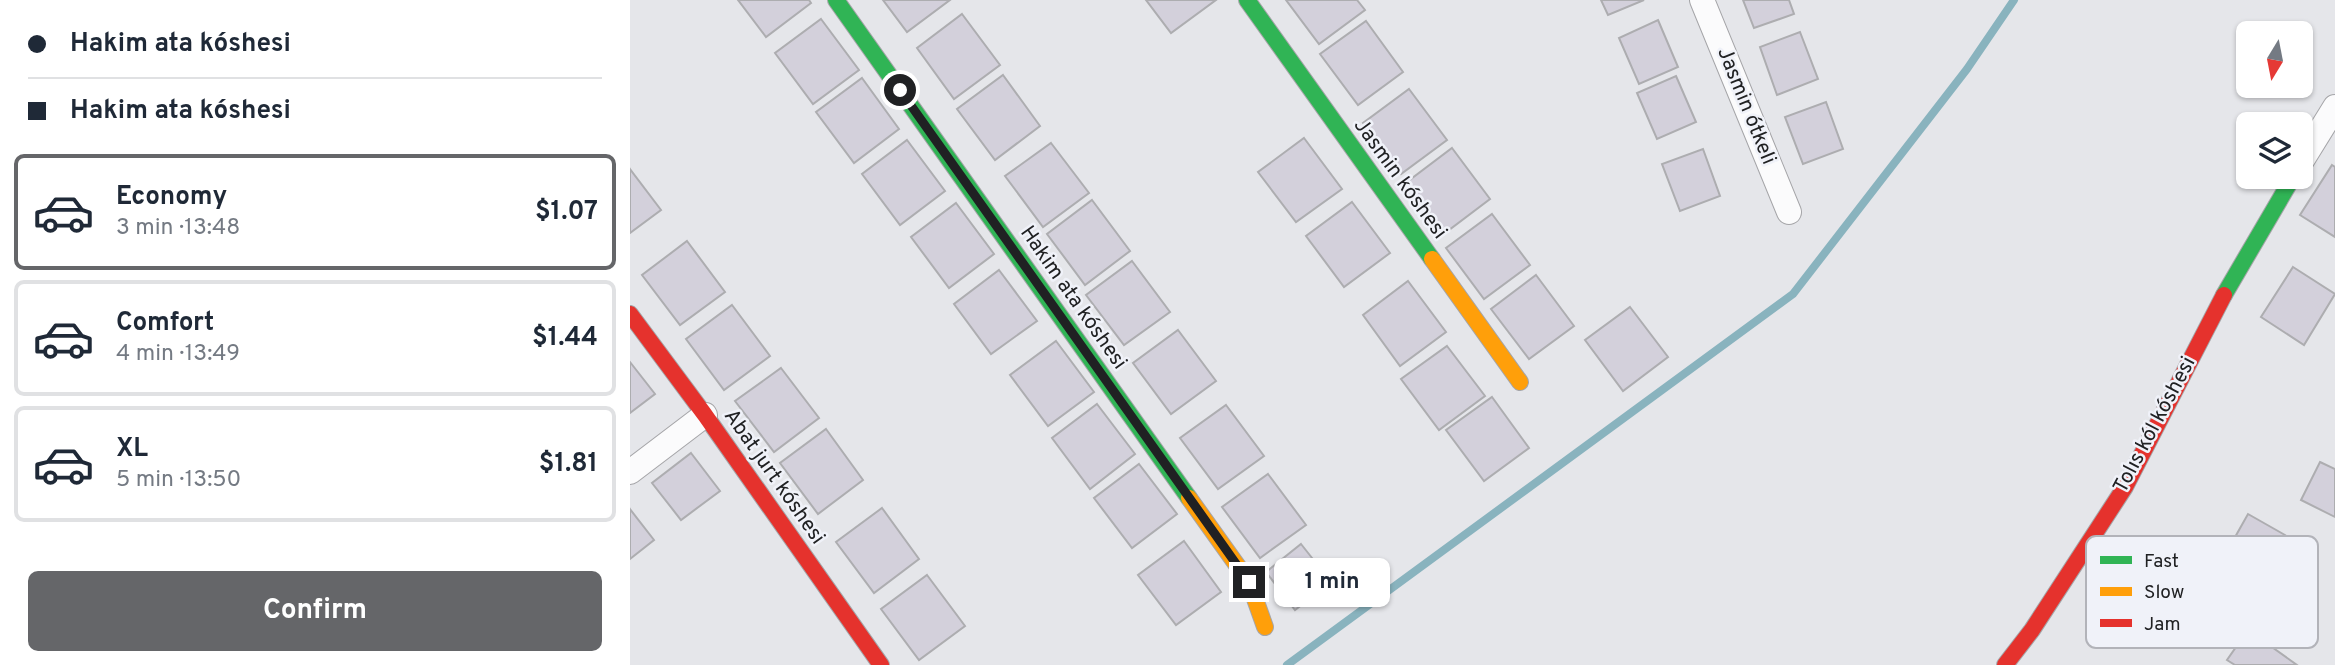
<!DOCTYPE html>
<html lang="en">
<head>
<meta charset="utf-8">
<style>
	:root { --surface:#fff; --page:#f2f2f3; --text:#1f2937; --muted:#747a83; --line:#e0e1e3; --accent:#656669 }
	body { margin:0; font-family:Overpass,sans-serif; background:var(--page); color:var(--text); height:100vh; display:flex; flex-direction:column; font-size:26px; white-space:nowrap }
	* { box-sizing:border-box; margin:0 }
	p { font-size:23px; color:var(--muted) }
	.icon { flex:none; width:38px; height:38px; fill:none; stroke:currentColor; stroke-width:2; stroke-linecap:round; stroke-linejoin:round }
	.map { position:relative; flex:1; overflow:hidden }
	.details { display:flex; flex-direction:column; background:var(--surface); width:630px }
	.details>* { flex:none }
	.hud { display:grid; align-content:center; height:154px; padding:0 28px; background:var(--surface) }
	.needle { width:46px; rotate:190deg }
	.fabs { position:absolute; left:1606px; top:21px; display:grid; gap:14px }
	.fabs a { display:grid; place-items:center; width:77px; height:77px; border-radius:10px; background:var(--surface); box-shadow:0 2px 5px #0004; font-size:35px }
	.end { position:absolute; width:32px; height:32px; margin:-16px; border:9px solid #202123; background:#fff; box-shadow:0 0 0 4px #fff }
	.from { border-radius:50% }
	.bubble { position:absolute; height:49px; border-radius:10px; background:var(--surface); box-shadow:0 2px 5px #0004; font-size:23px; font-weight:700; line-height:49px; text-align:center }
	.hud b { display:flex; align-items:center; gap:24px; height:66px; font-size:26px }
	.hud b+b { border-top:2px solid var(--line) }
	.hud i { width:18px; height:18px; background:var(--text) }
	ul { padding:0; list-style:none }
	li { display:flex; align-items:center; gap:21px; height:116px; margin:0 14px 10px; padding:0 14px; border:4px solid var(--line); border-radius:10px }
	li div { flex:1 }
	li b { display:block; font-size:26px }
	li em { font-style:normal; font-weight:700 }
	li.active { border-color:var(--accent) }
	li>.icon { width:63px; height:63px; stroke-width:1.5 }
	.action { display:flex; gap:14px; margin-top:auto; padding:14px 28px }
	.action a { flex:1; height:80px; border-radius:10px; background:var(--accent); color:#fff; font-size:28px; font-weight:700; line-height:80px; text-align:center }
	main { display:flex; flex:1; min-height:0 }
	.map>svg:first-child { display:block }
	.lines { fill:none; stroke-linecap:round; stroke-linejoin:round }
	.stream { stroke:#89b3be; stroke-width:8 }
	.building { fill:#d3d0db; stroke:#adadb0; stroke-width:2 }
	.street-casing { stroke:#a5a5a8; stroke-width:26 }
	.fast-casing { stroke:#a5a5a8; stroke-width:18 }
	.slow-casing { stroke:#a5a5a8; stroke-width:18 }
	.jam-casing { stroke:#a5a5a8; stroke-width:18 }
	.street { stroke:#fbfbfc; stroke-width:24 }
	.fast { stroke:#30b455; stroke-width:16 }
	.slow { stroke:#ff9f0a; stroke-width:16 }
	.jam { stroke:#e5322d; stroke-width:16 }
	.route { stroke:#202123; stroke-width:9 }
	.labels { text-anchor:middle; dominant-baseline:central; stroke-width:5; stroke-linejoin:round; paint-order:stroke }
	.street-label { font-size:21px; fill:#202123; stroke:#f0f2f9 }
	.key { fill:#f0f2f9; stroke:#b2b3b9; stroke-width:2 }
	.key-label { font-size:19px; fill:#202123 }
</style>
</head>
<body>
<main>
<section class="details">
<div class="hud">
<b><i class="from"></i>Hakim ata kóshesi</b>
<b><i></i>Hakim ata kóshesi</b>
</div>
<ul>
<li class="active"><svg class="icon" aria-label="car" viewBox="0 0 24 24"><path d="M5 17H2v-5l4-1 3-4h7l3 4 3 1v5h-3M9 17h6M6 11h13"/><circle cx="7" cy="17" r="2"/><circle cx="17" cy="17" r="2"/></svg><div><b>Economy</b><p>3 min · 13:48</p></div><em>$1.07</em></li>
<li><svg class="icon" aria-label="car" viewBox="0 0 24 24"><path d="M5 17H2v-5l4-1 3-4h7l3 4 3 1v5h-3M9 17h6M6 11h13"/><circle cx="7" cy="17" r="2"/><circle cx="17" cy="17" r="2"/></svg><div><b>Comfort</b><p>4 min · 13:49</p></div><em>$1.44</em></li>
<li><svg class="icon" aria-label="car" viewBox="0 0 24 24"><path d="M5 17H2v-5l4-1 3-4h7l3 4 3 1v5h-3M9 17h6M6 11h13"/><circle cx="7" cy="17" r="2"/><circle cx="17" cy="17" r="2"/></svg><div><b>XL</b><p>5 min · 13:50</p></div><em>$1.81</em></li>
</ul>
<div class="action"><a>Confirm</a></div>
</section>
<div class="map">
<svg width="1705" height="665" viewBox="0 0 1705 665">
	<rect width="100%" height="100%" fill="#e5e6ea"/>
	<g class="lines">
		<polyline class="stream" points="657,665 1163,294 1337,69 1384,0"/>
	</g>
	<g class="building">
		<polygon points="108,0 179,0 181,3 136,37"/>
		<polygon points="253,0 320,0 277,32"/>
		<polygon points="516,0 586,0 541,33"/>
		<polygon points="656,0 727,0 735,10 689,44"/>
		<polygon points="971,0 1014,0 978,15"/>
		<polygon points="1113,0 1159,0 1164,14 1124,28"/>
		<polygon points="332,14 370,65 324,99 287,48"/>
		<polygon points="191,19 229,70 183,104 145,53"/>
		<polygon points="1028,20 1048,67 1009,84 989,38"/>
		<polygon points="736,21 773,72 728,105 690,54"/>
		<polygon points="1170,32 1188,79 1147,95 1130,47"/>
		<polygon points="373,75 410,126 365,160 327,109"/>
		<polygon points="1046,76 1066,122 1027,139 1007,93"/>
		<polygon points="232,78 269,129 224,163 186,112"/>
		<polygon points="779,89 817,140 771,174 733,123"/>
		<polygon points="1196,102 1213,149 1173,164 1155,117"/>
		<polygon points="674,138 712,189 666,222 628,172"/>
		<polygon points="277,140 315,191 270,225 232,174"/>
		<polygon points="421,143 459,193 413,227 375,176"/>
		<polygon points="822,148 860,199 815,233 777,182"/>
		<polygon points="1073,149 1090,196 1050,211 1032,164"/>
		<polygon points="1702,165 1705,167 1705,237 1670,215"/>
		<polygon points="0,169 31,210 0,233"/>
		<polygon points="462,200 500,251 455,285 417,234"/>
		<polygon points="722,202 760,253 714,287 676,236"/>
		<polygon points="326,203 364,254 319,288 281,237"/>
		<polygon points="862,214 900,265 854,299 816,248"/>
		<polygon points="57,241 95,292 50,325 12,275"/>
		<polygon points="502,261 540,312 494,345 456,295"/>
		<polygon points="1663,267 1705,294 1674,345 1631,317"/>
		<polygon points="369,270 407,321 361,354 324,304"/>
		<polygon points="906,275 944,326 899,359 861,309"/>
		<polygon points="778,281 816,332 770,366 733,315"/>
		<polygon points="102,305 140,356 94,390 56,339"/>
		<polygon points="1000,307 1038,357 993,391 955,340"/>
		<polygon points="548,330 586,381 541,414 503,363"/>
		<polygon points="426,341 464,392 418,426 380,375"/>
		<polygon points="817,346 855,396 809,430 771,379"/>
		<polygon points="0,362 25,394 0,413"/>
		<polygon points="151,368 189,418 144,452 105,401"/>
		<polygon points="862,397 899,448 854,481 816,430"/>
		<polygon points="467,404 505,454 460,489 422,438"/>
		<polygon points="596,405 634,456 588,489 550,438"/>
		<polygon points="196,429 233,480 188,514 150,463"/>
		<polygon points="61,453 90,491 51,520 22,483"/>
		<polygon points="1690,462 1705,469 1705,517 1671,500"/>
		<polygon points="509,464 547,514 502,548 464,498"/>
		<polygon points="638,474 676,525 630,558 592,507"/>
		<polygon points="252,508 289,559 244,593 206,542"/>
		<polygon points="0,509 24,540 0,559"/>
		<polygon points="1618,514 1655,535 1640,560 1604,539"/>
		<polygon points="554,541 591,592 546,625 508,575"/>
		<polygon points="671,544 701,582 665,610 636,572"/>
		<polygon points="297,575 335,626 289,660 251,609"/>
		<polygon points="1618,630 1667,665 1605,665 1597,660"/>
	</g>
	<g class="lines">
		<defs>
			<g id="street">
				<polyline points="1072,0 1159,212"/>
				<polyline points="1671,162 1705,107"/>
				<polyline points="0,472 75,415"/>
			</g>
			<g id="fast">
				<polyline points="206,0 559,498"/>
				<polyline points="617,0 802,259"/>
				<polyline points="1594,295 1663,177"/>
			</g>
			<g id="slow">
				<polyline points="802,259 890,382"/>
				<polyline points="559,498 619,582 635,627"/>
			</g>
			<g id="jam">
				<polyline points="0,314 75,415 251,665"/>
				<polyline points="1375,665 1402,630 1495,487 1594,295"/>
			</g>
		</defs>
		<use href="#street" class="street-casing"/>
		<use href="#fast" class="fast-casing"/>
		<use href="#slow" class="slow-casing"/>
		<use href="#jam" class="jam-casing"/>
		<use href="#street" class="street"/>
		<use href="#fast" class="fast"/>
		<use href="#slow" class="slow"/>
		<use href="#jam" class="jam"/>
	</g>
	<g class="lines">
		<polyline class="route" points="270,90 619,582"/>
	</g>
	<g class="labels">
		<g class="street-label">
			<text transform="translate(1116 106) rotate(68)">Jasmin ótkeli</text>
			<text transform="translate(770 179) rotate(54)">Jasmin kóshesi</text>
			<text transform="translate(443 298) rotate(55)">Hakim ata kóshesi</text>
			<text transform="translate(1525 425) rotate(-62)">Tolıs kól kóshesi</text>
			<text transform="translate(144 477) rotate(55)">Abat jurt kóshesi</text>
		</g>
	</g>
	<rect x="1456" y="536" width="232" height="112" rx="10" class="key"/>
	<rect x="1470" y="556" width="32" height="8" fill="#30b455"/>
	<rect x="1470" y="587" width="32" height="9" fill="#ff9f0a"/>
	<rect x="1470" y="619" width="32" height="8" fill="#e5322d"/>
	<g class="key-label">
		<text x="1514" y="567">Fast</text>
		<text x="1514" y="598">Slow</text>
		<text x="1514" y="630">Jam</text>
	</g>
</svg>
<div class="fabs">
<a><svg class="needle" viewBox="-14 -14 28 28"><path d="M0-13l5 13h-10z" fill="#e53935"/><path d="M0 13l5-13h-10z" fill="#747a83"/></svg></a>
<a><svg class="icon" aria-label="layers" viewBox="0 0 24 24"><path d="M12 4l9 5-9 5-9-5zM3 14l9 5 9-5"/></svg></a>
</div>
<i class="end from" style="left:270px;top:90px"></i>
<i class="end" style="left:619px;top:582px"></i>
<div class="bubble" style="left:644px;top:558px;width:116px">1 min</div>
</div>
</main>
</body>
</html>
